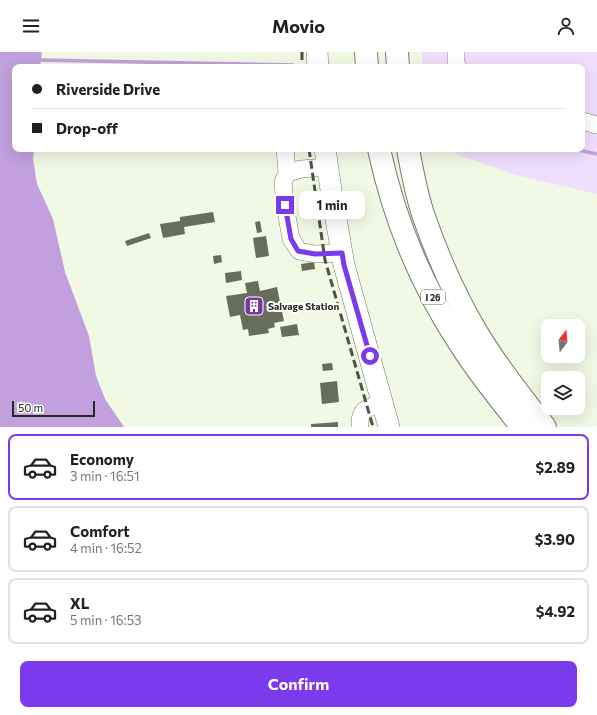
<!DOCTYPE html>
<html lang="en">
<head>
<meta charset="utf-8">
<style>
	:root { --surface:#fff; --page:#f6f6f6; --text:#202124; --muted:#757577; --line:#e0e0e0; --accent:#7c3aed }
	body { margin:0; font-family:Commissioner,sans-serif; background:var(--page); color:var(--text); height:100vh; display:flex; flex-direction:column; font-size:15px; white-space:nowrap }
	* { box-sizing:border-box; margin:0 }
	p { font-size:13px; color:var(--muted) }
	.icon { flex:none; width:22px; height:22px; fill:none; stroke:currentColor; stroke-width:2; stroke-linecap:round; stroke-linejoin:round }
	.map { position:relative; height:375px; overflow:hidden }
	.side { display:flex; flex-direction:column; background:var(--surface); flex:1 }
	.side>* { flex:none }
	.guide { position:absolute; left:12px; top:12px; width:573px; height:88px; border-radius:8px; box-shadow:0 4px 16px #0002; display:grid; align-content:center; height:88px; padding:0 20px; background:var(--surface) }
	.needle { width:26px; rotate:16deg }
	.tools { position:absolute; left:541px; top:267px; display:grid; gap:8px }
	.tools a { display:grid; place-items:center; width:44px; height:44px; border-radius:8px; background:var(--surface); box-shadow:0 4px 16px #0002; font-size:20px }
	.scale { position:absolute; left:12px; bottom:10px; width:83px; box-sizing:border-box; padding-left:4px; border:2px solid #262921; border-top:0; font-size:11px; line-height:14px; white-space:nowrap; color:#262921; -webkit-text-stroke:3px #fff; paint-order:stroke }
	.end { position:absolute; width:18px; height:18px; margin:-9px; border:5px solid #7c3aed; background:#fff; box-shadow:0 0 0 2px #fff }
	.from { border-radius:50% }
	.bubble { position:absolute; height:28px; border-radius:8px; background:var(--surface); box-shadow:0 4px 16px #0002; font-size:13px; font-weight:700; line-height:28px; text-align:center }
	.guide b { display:flex; align-items:center; gap:14px; height:38px; font-size:15px }
	.guide b+b { border-top:1px solid var(--line) }
	.guide i { width:10px; height:10px; background:var(--text) }
	ul { padding:7px 0 0; list-style:none }
	li { display:flex; align-items:center; gap:12px; height:66px; margin:0 8px 6px; padding:0 12px; border:2px solid var(--line); border-radius:8px }
	li div { flex:1 }
	li b { display:block; font-size:15px }
	li em { font-style:normal; font-weight:700 }
	li.selected { border-color:var(--accent) }
	li>.icon { width:36px; height:36px; stroke-width:1.5 }
	.cta { display:flex; gap:8px; margin-top:auto; padding:8px 20px }
	.cta a { flex:1; height:46px; border-radius:8px; background:var(--accent); color:#fff; font-size:16px; font-weight:700; line-height:46px; text-align:center }
	header { display:flex; justify-content:space-between; align-items:center; height:52px; padding:0 20px; background:var(--surface); font-size:18px; font-weight:700 }
	.map>svg:first-child { display:block }
	.green { fill:#efdefe }
	.water { fill:#c1a0dd }
	.lines { fill:none; stroke-linecap:round; stroke-linejoin:round }
	.stream { stroke:#c1a0dd; stroke-width:3.5 }
	.building { fill:#666d5c }
	.minor-casing { stroke:#757d6b; stroke-width:18 }
	.major-casing { stroke:#757d6b; stroke-width:22 }
	.highway-casing { stroke:#757d6b; stroke-width:24 }
	.minor { stroke:#fff; stroke-width:17 }
	.major { stroke:#fff; stroke-width:21 }
	.highway { stroke:#fff; stroke-width:22 }
	.rail { stroke:#4d5147; stroke-width:3; stroke-dasharray:8 4; stroke-linecap:butt }
	.route { stroke:#7c3aed; stroke-width:5 }
	.labels { text-anchor:middle; dominant-baseline:central; stroke-width:4; stroke-linejoin:round; paint-order:stroke }
	.shield { fill:#fff; stroke:#676964; stroke-width:1 }
	.shield-label { font-size:9px; font-weight:bold; fill:#262921 }
	.poi-label { font-size:10px; font-weight:bold; fill:#262921; stroke:#fff; text-anchor:start }
</style>
</head>
<body>
<header><svg class="icon" aria-label="menu" viewBox="0 0 24 24"><path d="M4 6h16M4 12h16M4 18h16"/></svg>Movio<svg class="icon" aria-label="person" viewBox="0 0 24 24"><circle cx="12" cy="8" r="4"/><path d="M4 21q1-7 8-7t8 7"/></svg></header>
<div class="map">
<svg width="597" height="375" viewBox="0 0 597 375">
	<rect width="100%" height="100%" fill="#f1f9e5"/>
	<polygon class="green" points="422,0 597,0 597,142 515,123 459,103 450,97 582,97 582,15 423,15"/>
	<polygon class="water" points="0,0 42,0 40,15 15,15 15,97 34,97 33,107 37,132 53,167 65,220 89,284 96,324 105,347 124,375 0,375"/>
	<g class="lines">
		<g class="stream">
			<polyline points="38,8 293,13"/>
			<polyline points="574,97 597,102"/>
		</g>
	</g>
	<g class="building">
		<polygon points="213,160 215,170 184,175 185,182 163,186 160,172 180,169 180,165"/>
		<polygon points="260,169 262,180 257,181 255,170"/>
		<polygon points="149,181 151,186 127,194 125,189"/>
		<polygon points="266,184 269,204 256,206 253,186"/>
		<polygon points="221,203 222,210 214,212 213,204"/>
		<polygon points="314,210 315,217 302,219 301,212"/>
		<polygon points="241,219 242,228 226,231 225,221"/>
		<polygon points="258,229 260,239 277,235 284,269 274,271 275,275 268,277 269,281 249,284 248,277 243,278 240,263 230,265 226,244 247,241 245,231"/>
		<polygon points="297,272 299,283 282,285 280,275"/>
		<polygon points="332,311 333,318 323,319 322,312"/>
		<polygon points="337,329 339,350 322,352 320,331"/>
		<polygon points="338,370 338,375 311,375 311,372"/>
	</g>
	<g class="lines">
		<defs>
			<g id="minor">
				<polyline points="456,0 456,13 458,15"/>
				<polyline points="582,69 597,73"/>
				<polyline points="285,97 287,121 283,130 285,153 291,187 299,199 315,202 342,201"/>
				<polyline points="287,121 301,117 328,115"/>
				<path d="M360,375C359,356 367,356 383,351"/>
			</g>
			<g id="major">
				<polyline points="317,0 318,15"/>
				<polyline points="325,97 331,138 344,213 389,375"/>
			</g>
			<g id="highway">
				<polyline points="366,0 367,15"/>
				<polyline points="397,0 398,15"/>
				<path d="M379,97C394,167 422,235 462,295C480,323 501,349 522,375"/>
				<path d="M408,97C412,119 416,141 423,162C437,203 455,244 477,281C497,314 521,345 545,375"/>
			</g>
		</defs>
		<use href="#minor" class="minor-casing"/>
		<use href="#major" class="major-casing"/>
		<use href="#highway" class="highway-casing"/>
		<use href="#minor" class="minor"/>
		<use href="#major" class="major"/>
		<use href="#highway" class="highway"/>
		<g class="rail">
			<polyline points="302,0 302,15"/>
			<polyline points="309,97 325,208 373,375"/>
		</g>
	</g>
	<g class="lines">
		<polyline class="route" points="285,153 291,187 298,199 315,202 342,201 344,213 370,304"/>
	</g>
	<defs>
		<symbol id="building-square" viewBox="-11 -11 22 22"><rect x="-9" y="-9" width="18" height="18" rx="4" fill="#7b35a8" stroke="#fff"/><path d="M-4-6H4V6H1V3H-1V6H-4ZM-2.5-4.3h1.7v1.8h-1.7ZM.8-4.3h1.7v1.8H.8ZM-2.5-1h1.7V.8h-1.7ZM.8-1h1.7V.8H.8Z" fill="#fff"/></symbol>
	</defs>
	<g fill-rule="evenodd">
		<use href="#building-square" x="243" y="243" width="22" height="22"/>
	</g>
	<g class="labels">
		<rect class="shield" x="421" y="238" width="24" height="14" rx="3"/>
		<g class="shield-label">
			<text x="433" y="245">I 26</text>
		</g>
		<g class="poi-label">
			<text x="268" y="254">Salvage Station</text>
		</g>
	</g>
</svg>
<div class="tools">
<a><svg class="needle" viewBox="-14 -14 28 28"><path d="M0-13l5 13h-10z" fill="#e53935"/><path d="M0 13l5-13h-10z" fill="#757577"/></svg></a>
<a><svg class="icon" aria-label="layers" viewBox="0 0 24 24"><path d="M12 4l9 5-9 5-9-5zM3 14l9 5 9-5"/></svg></a>
</div>
<div class="scale">50 m</div>
<i class="end from" style="left:370px;top:304px"></i>
<i class="end" style="left:285px;top:153px"></i>
<div class="bubble" style="left:299px;top:139px;width:66px">1 min</div>
<div class="guide">
<b><i class="from"></i>Riverside Drive</b>
<b><i></i>Drop-off</b>
</div>
</div>
<section class="side">
<ul>
<li class="selected"><svg class="icon" aria-label="car" viewBox="0 0 24 24"><path d="M5 17H2v-5l4-1 3-4h7l3 4 3 1v5h-3M9 17h6M6 11h13"/><circle cx="7" cy="17" r="2"/><circle cx="17" cy="17" r="2"/></svg><div><b>Economy</b><p>3 min · 16:51</p></div><em>$2.89</em></li>
<li><svg class="icon" aria-label="car" viewBox="0 0 24 24"><path d="M5 17H2v-5l4-1 3-4h7l3 4 3 1v5h-3M9 17h6M6 11h13"/><circle cx="7" cy="17" r="2"/><circle cx="17" cy="17" r="2"/></svg><div><b>Comfort</b><p>4 min · 16:52</p></div><em>$3.90</em></li>
<li><svg class="icon" aria-label="car" viewBox="0 0 24 24"><path d="M5 17H2v-5l4-1 3-4h7l3 4 3 1v5h-3M9 17h6M6 11h13"/><circle cx="7" cy="17" r="2"/><circle cx="17" cy="17" r="2"/></svg><div><b>XL</b><p>5 min · 16:53</p></div><em>$4.92</em></li>
</ul>
<div class="cta"><a>Confirm</a></div>
</section>
</body>
</html>
